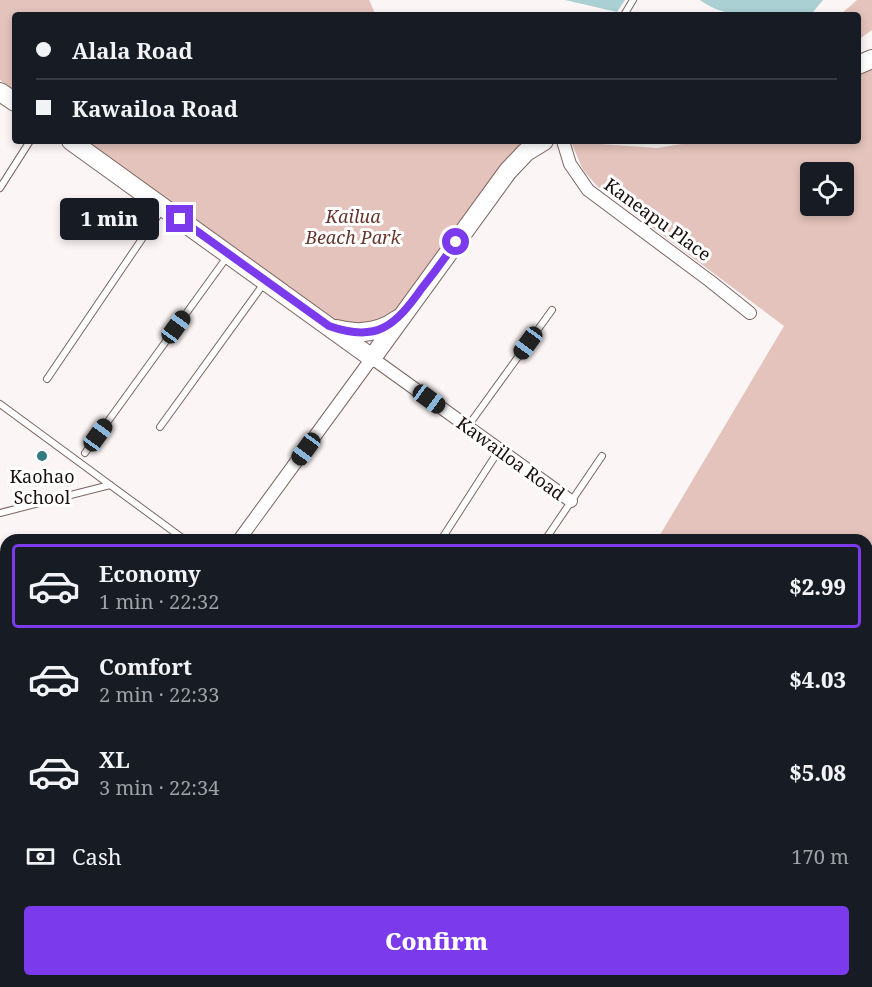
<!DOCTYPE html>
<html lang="en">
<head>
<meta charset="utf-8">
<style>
	:root { --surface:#171b24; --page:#242831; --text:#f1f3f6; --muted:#9ea1a6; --line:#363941; --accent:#7c3aed }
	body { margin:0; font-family:"Noto Serif",serif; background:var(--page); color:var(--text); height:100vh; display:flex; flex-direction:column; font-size:22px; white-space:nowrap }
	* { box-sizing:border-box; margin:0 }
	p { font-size:20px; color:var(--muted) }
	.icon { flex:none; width:33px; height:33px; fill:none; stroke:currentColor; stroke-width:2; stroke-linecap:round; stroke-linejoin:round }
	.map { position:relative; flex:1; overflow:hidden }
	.panel { position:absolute; left:0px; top:534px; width:873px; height:453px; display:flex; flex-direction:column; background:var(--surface); border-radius:18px 18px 0 0; box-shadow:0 3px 9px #0003 }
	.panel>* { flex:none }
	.guide { position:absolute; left:12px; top:12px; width:849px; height:132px; border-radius:6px; box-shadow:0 3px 9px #0003; display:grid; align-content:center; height:132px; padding:0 24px; background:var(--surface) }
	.tools { position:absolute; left:800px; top:162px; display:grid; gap:12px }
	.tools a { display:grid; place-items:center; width:54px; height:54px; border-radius:6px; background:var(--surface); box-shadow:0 3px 9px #0003; font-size:30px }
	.end { position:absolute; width:27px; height:27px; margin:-14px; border:8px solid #7c3aed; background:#fff; box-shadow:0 0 0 3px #fff }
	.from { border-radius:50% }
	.bubble { position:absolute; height:42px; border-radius:6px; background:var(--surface); box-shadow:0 3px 9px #0003; font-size:20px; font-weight:800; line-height:42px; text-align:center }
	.car { position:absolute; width:18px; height:36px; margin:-18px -9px; border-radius:8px; box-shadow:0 0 4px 2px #0007; background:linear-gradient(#222 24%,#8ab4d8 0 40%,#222 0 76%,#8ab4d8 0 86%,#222 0) }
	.guide b { display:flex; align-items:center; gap:21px; height:57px; font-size:22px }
	.guide b+b { border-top:2px solid var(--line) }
	.guide i { width:15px; height:15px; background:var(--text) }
	ul { padding:10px 0 0; list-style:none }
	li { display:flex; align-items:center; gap:18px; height:84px; margin:0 12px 9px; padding:0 12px; border:3px solid transparent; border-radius:6px }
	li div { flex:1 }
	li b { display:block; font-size:22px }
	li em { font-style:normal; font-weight:800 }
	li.active { border-color:var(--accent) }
	li>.icon { width:54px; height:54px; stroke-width:1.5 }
	.pay { display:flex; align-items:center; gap:15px; height:66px; padding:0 24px; font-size:22px }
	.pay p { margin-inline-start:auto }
	.cta { display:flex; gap:12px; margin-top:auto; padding:12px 24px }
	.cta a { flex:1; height:69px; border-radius:6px; background:var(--accent); color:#fff; font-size:24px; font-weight:800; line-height:69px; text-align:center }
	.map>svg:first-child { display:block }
	.green { fill:#e4c3bc; fill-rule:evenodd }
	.water { fill:#aad0d3 }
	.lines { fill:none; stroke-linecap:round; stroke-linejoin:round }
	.lane-casing { stroke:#7d6661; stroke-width:8 }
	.street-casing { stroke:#7d6661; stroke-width:14 }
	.secondary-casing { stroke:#7d6661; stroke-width:20 }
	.lane { stroke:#fff; stroke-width:6 }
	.street { stroke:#fff; stroke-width:12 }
	.secondary { stroke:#fff; stroke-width:18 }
	.route { stroke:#7c3aed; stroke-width:8 }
	.poi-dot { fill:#337b81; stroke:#fff; stroke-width:2 }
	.labels { text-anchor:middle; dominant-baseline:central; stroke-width:6; stroke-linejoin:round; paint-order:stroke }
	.park-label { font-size:18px; font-style:italic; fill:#67372f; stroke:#fff }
	.street-label { font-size:18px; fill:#1a110f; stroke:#fff }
	.poi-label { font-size:18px; fill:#1a110f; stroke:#fff }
</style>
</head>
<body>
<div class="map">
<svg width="872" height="987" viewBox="0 0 872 987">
	<rect width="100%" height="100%" fill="#fbf6f5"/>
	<g class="green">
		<polygon points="0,0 369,0 376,15 15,15 15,91 0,80"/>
		<polygon points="857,0 872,0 872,30 858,40 858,15 840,15"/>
		<path d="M872,70V987H281L285,981H867V540H657L784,326L597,186L583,170L572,144L585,143L657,148L701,141H858V76ZM810,172H843V206H810Z"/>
		<path d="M85,141H521L523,145L400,307C380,324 356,328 331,318Z"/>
	</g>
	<g class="water">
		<polygon points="565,0 625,0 617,12"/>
		<path d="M700,0H823L813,12L806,15C771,15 729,22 700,0Z"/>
	</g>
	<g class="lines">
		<defs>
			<g id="lane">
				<polyline points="624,15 633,0"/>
				<polyline points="0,188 30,141"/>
				<polyline points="47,379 163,208"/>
				<polyline points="0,404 185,540"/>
				<polyline points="468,426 552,310"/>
				<polyline points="160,427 265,282"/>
				<polyline points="85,453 227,257"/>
				<polyline points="0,513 110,485"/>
				<polyline points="441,540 499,450"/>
				<polyline points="545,540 602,456"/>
			</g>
			<g id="street">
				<polyline points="563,141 570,164 588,190 710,281 750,313"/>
				<polyline points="239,540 372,358 571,501"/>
				<polyline points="0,631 6,630"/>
				<polyline points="0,812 6,811"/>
				<polyline points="0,957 6,960"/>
			</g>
			<g id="secondary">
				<polyline points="858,65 872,59"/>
				<polyline points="0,92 15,102"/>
				<polyline points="71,141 372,358 508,171 526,152 544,141"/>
				<path d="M336,329C358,335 379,333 398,319"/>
			</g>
		</defs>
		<use href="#lane" class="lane-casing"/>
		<use href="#street" class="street-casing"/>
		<use href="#secondary" class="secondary-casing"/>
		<use href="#lane" class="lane"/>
		<use href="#street" class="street"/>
		<use href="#secondary" class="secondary"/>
	</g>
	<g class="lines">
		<path class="route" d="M180,219L329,326C377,343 395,326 422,288C434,273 445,258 456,242"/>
	</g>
	<circle class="poi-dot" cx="42" cy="456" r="6"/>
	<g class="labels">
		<g class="park-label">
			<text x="353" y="216">Kailua<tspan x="353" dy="21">Beach Park</tspan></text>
		</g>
		<g class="street-label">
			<text transform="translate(658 219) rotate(36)">Kaneapu Place</text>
			<text transform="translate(511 458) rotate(36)">Kawailoa Road</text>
		</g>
		<g class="poi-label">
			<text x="42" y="476">Kaohao<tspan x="42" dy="21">School</tspan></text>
		</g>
	</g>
</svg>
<div class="tools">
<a><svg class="icon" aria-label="locate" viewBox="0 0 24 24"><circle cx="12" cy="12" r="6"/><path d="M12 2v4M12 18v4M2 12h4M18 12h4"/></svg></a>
</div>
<i class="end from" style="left:456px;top:242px"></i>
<i class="end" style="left:180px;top:219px"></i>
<div class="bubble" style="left:60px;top:198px;width:99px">1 min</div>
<i class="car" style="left:176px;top:327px;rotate:36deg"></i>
<i class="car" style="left:528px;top:343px;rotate:216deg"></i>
<i class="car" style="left:429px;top:399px;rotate:126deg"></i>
<i class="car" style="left:98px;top:435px;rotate:36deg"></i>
<i class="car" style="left:306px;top:449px;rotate:216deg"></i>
<div class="guide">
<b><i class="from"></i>Alala Road</b>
<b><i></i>Kawailoa Road</b>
</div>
<section class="panel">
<ul>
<li class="active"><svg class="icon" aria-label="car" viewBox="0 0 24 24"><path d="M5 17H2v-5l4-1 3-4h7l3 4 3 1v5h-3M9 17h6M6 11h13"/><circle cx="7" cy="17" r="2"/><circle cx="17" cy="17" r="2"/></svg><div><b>Economy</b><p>1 min · 22:32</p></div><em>$2.99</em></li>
<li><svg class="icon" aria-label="car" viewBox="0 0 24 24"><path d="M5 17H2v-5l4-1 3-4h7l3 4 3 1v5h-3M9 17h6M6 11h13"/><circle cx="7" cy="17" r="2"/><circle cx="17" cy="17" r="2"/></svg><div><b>Comfort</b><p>2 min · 22:33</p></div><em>$4.03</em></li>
<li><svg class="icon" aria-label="car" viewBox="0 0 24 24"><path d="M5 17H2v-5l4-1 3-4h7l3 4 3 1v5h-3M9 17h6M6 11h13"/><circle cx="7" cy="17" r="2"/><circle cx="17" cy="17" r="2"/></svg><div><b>XL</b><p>3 min · 22:34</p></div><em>$5.08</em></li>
</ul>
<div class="pay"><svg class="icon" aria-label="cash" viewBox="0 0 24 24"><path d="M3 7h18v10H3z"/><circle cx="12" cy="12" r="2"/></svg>Cash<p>170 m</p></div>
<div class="cta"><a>Confirm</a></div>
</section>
</div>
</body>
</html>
